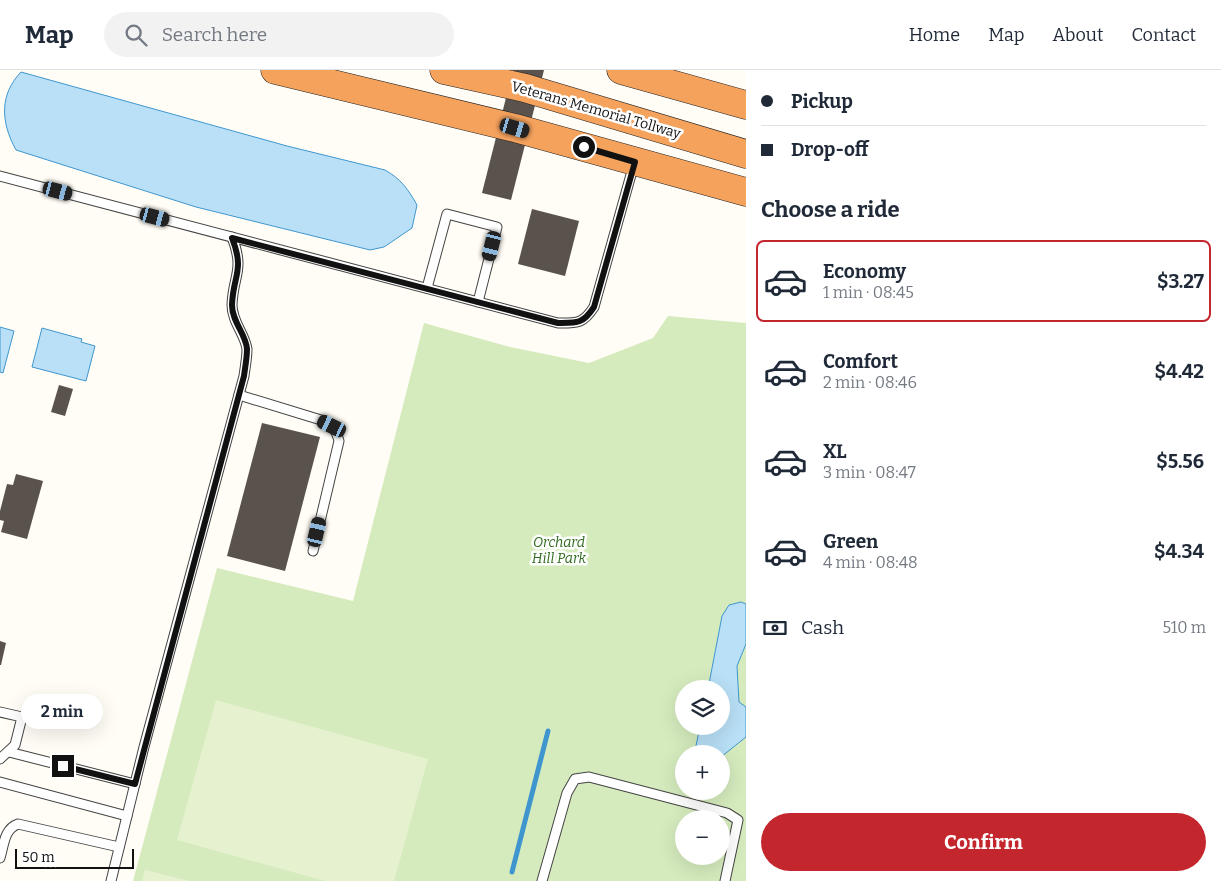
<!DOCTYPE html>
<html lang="en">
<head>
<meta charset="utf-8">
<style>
	:root { --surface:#fff; --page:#f2f2f3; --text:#1f2937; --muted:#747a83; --line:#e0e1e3; --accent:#c4262e }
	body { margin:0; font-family:Bitter,serif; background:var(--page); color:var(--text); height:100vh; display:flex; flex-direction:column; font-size:19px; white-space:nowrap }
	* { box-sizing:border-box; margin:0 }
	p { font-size:16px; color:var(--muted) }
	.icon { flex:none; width:28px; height:28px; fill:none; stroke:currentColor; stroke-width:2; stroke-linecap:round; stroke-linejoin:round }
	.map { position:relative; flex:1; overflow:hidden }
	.sheet { display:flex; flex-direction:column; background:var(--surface); width:475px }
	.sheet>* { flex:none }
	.hud { display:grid; align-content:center; height:110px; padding:0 15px; background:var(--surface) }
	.buttons { position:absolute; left:675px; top:610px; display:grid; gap:10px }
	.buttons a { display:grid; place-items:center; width:55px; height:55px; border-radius:50%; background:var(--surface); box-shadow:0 5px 20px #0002; font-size:25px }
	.scale { position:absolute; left:15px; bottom:12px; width:119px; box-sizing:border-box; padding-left:5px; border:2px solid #111; border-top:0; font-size:14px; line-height:18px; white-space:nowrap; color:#111; -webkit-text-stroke:4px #fff; paint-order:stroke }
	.end { position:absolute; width:22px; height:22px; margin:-11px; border:6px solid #111; background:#fff; box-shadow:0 0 0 2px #fff }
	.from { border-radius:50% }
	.bubble { position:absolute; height:35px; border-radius:18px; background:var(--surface); box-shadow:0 5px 20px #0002; font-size:16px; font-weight:700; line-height:35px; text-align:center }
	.car { position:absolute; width:15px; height:30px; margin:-15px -8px; border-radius:6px; box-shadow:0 0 4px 1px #0007; background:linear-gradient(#222 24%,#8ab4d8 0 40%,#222 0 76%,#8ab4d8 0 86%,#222 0) }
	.hud b { display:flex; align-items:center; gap:18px; height:48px; font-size:19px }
	.hud b+b { border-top:1px solid var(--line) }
	.hud i { width:12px; height:12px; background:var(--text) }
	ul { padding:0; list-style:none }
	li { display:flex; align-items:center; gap:15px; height:82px; margin:0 10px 8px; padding:0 5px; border:2px solid transparent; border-radius:8px }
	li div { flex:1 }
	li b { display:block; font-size:19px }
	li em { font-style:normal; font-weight:700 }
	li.active { border-color:var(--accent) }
	li>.icon { width:45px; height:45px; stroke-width:1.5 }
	h2 { padding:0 15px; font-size:22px; line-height:60px }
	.pay { display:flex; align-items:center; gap:12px; height:55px; padding:0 15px; font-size:19px }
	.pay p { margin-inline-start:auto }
	.button { display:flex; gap:10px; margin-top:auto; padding:10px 15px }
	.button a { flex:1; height:58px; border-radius:30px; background:var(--accent); color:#fff; font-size:20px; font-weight:700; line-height:58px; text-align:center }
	header { display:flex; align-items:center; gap:30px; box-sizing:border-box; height:70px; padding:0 25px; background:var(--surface); border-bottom:1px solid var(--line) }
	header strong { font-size:24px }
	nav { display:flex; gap:28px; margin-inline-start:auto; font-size:18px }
	.search { width:350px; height:45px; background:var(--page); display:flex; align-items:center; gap:12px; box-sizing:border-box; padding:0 18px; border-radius:28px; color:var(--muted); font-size:19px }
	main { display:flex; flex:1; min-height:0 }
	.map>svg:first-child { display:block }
	.green { fill:#d5ebbd; fill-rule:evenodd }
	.pitch { fill:#e6f2cf }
	.water { fill:#b9e0f7; stroke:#3f96cf }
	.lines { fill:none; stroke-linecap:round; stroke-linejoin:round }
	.stream { stroke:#3f96cf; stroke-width:5 }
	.building { fill:#5a524d }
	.lane-casing { stroke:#444; stroke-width:11 }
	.highway-casing { stroke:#222; stroke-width:29 }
	.lane { stroke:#fff; stroke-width:9 }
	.highway { stroke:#f5a25d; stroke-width:28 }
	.route { stroke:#111; stroke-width:6 }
	.labels { text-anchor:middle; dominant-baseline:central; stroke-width:5; stroke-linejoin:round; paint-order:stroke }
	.street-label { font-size:14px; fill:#111; stroke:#fff }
	.park-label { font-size:14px; font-style:italic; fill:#2f6b1f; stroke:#fff }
</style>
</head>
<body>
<header>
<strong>Map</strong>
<div class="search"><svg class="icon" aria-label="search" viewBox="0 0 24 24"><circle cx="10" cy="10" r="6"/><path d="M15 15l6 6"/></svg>Search here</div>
<nav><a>Home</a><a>Map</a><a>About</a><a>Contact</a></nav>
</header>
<main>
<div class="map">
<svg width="746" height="811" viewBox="0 0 746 811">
	<rect width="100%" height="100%" fill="#fffdf5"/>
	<path class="green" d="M668,246L746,253V811H133L217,498L353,531L424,253L510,277L589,293L653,268ZM684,619H721V656H684ZM684,684H721V721H684ZM684,749H721V786H684Z"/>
	<g class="pitch">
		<polygon points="216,630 428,689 394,811 325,811 177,770"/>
		<polygon points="145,800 190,811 142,811"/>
	</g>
	<g class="water">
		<path d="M21,2L287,76L385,100C401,109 408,119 417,135L412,158L384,177L370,180L196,137L16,80C0,51 0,24 21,2Z"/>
		<polygon points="0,257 14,261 3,303 0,302"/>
		<polygon points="42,258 82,269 81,272 95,276 86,311 32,297"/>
		<polygon points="741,532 746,534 746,574 737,596 739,632 746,637 746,667 721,687 721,684 697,684 695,681 700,656 721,656 721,619 708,619 722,546 729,535"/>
	</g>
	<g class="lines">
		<polyline class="stream" points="512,802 548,661"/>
	</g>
	<g class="building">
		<polygon points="513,0 544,0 511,130 482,123"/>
		<polygon points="532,139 579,151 565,206 518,194"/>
		<polygon points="59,315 73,319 65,346 51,342"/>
		<polygon points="262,353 320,367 285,501 227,486"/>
		<polygon points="16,404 43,411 27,469 1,462 4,451 0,450 0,441 7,414 13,415"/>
		<polygon points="0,571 6,573 1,595 0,595"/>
	</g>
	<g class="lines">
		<defs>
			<g id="lane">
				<path d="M0,106L558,253C577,253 583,254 594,237L634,94"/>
				<polyline points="427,218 447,144 497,157 478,232"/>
				<path d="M239,325L321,350C332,355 336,359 339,371L313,481"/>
				<polyline points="0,642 22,647 15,675 0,689"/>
				<polyline points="9,682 135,714"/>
				<polyline points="0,712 127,746"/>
				<path d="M0,788C4,775 4,759 18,754L119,777"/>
				<path d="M111,811L144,677L244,306C245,298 247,288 247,279C245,264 232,252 232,235C233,205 245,201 232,167"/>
				<polyline points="542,811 567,723 575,709 589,707 727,743 738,750 725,811"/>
			</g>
			<g id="highway">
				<polyline points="275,0 515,58 746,122"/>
				<polyline points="444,0 525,18 746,84"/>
				<polyline points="621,0 746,35"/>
			</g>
		</defs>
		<use href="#lane" class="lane-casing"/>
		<use href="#highway" class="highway-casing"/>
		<use href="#lane" class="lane"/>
		<use href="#highway" class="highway"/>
	</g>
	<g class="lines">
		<path class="route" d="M63,696L135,714L244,306C245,298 247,288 247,279C246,264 232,252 232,235C233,205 245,201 232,168L558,253C577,253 583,254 594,237L635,92L584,77"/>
	</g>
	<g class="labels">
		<g class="street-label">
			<text transform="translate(596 40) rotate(16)">Veterans Memorial Tollway</text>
		</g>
		<g class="park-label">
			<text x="559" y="472">Orchard<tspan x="559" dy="16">Hill Park</tspan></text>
		</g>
	</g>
</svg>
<div class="buttons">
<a><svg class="icon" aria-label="layers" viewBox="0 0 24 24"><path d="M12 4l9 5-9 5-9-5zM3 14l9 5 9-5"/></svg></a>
<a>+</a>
<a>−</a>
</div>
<div class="scale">50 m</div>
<i class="end from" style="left:584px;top:77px"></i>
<i class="end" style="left:63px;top:696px"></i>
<div class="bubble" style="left:21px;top:624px;width:82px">2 min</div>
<i class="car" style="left:515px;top:58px;rotate:106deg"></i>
<i class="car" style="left:58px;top:121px;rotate:105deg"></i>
<i class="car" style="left:155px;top:147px;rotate:105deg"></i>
<i class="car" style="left:492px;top:176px;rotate:194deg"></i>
<i class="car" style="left:332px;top:356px;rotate:296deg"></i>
<i class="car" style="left:317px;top:462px;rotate:13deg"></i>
</div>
<section class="sheet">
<div class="hud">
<b><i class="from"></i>Pickup</b>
<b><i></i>Drop-off</b>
</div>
<h2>Choose a ride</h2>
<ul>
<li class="active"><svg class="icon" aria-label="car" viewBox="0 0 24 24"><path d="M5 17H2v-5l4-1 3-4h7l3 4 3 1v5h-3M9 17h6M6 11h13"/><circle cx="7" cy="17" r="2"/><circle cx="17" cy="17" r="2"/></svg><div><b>Economy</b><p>1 min · 08:45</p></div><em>$3.27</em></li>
<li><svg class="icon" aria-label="car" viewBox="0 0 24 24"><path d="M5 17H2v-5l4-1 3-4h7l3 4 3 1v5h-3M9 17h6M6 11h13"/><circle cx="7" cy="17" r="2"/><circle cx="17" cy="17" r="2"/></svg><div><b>Comfort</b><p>2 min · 08:46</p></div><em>$4.42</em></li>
<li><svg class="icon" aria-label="car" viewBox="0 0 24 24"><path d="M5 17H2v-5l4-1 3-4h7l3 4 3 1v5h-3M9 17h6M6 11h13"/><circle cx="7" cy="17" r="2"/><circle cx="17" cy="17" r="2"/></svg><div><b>XL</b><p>3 min · 08:47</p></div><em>$5.56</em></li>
<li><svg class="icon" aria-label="car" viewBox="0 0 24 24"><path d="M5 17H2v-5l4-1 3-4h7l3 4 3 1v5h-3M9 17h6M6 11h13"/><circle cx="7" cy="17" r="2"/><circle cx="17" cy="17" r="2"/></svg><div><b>Green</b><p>4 min · 08:48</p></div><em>$4.34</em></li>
</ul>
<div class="pay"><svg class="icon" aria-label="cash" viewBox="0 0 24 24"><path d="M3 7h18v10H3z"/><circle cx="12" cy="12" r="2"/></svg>Cash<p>510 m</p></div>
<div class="button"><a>Confirm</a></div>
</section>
</main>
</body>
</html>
